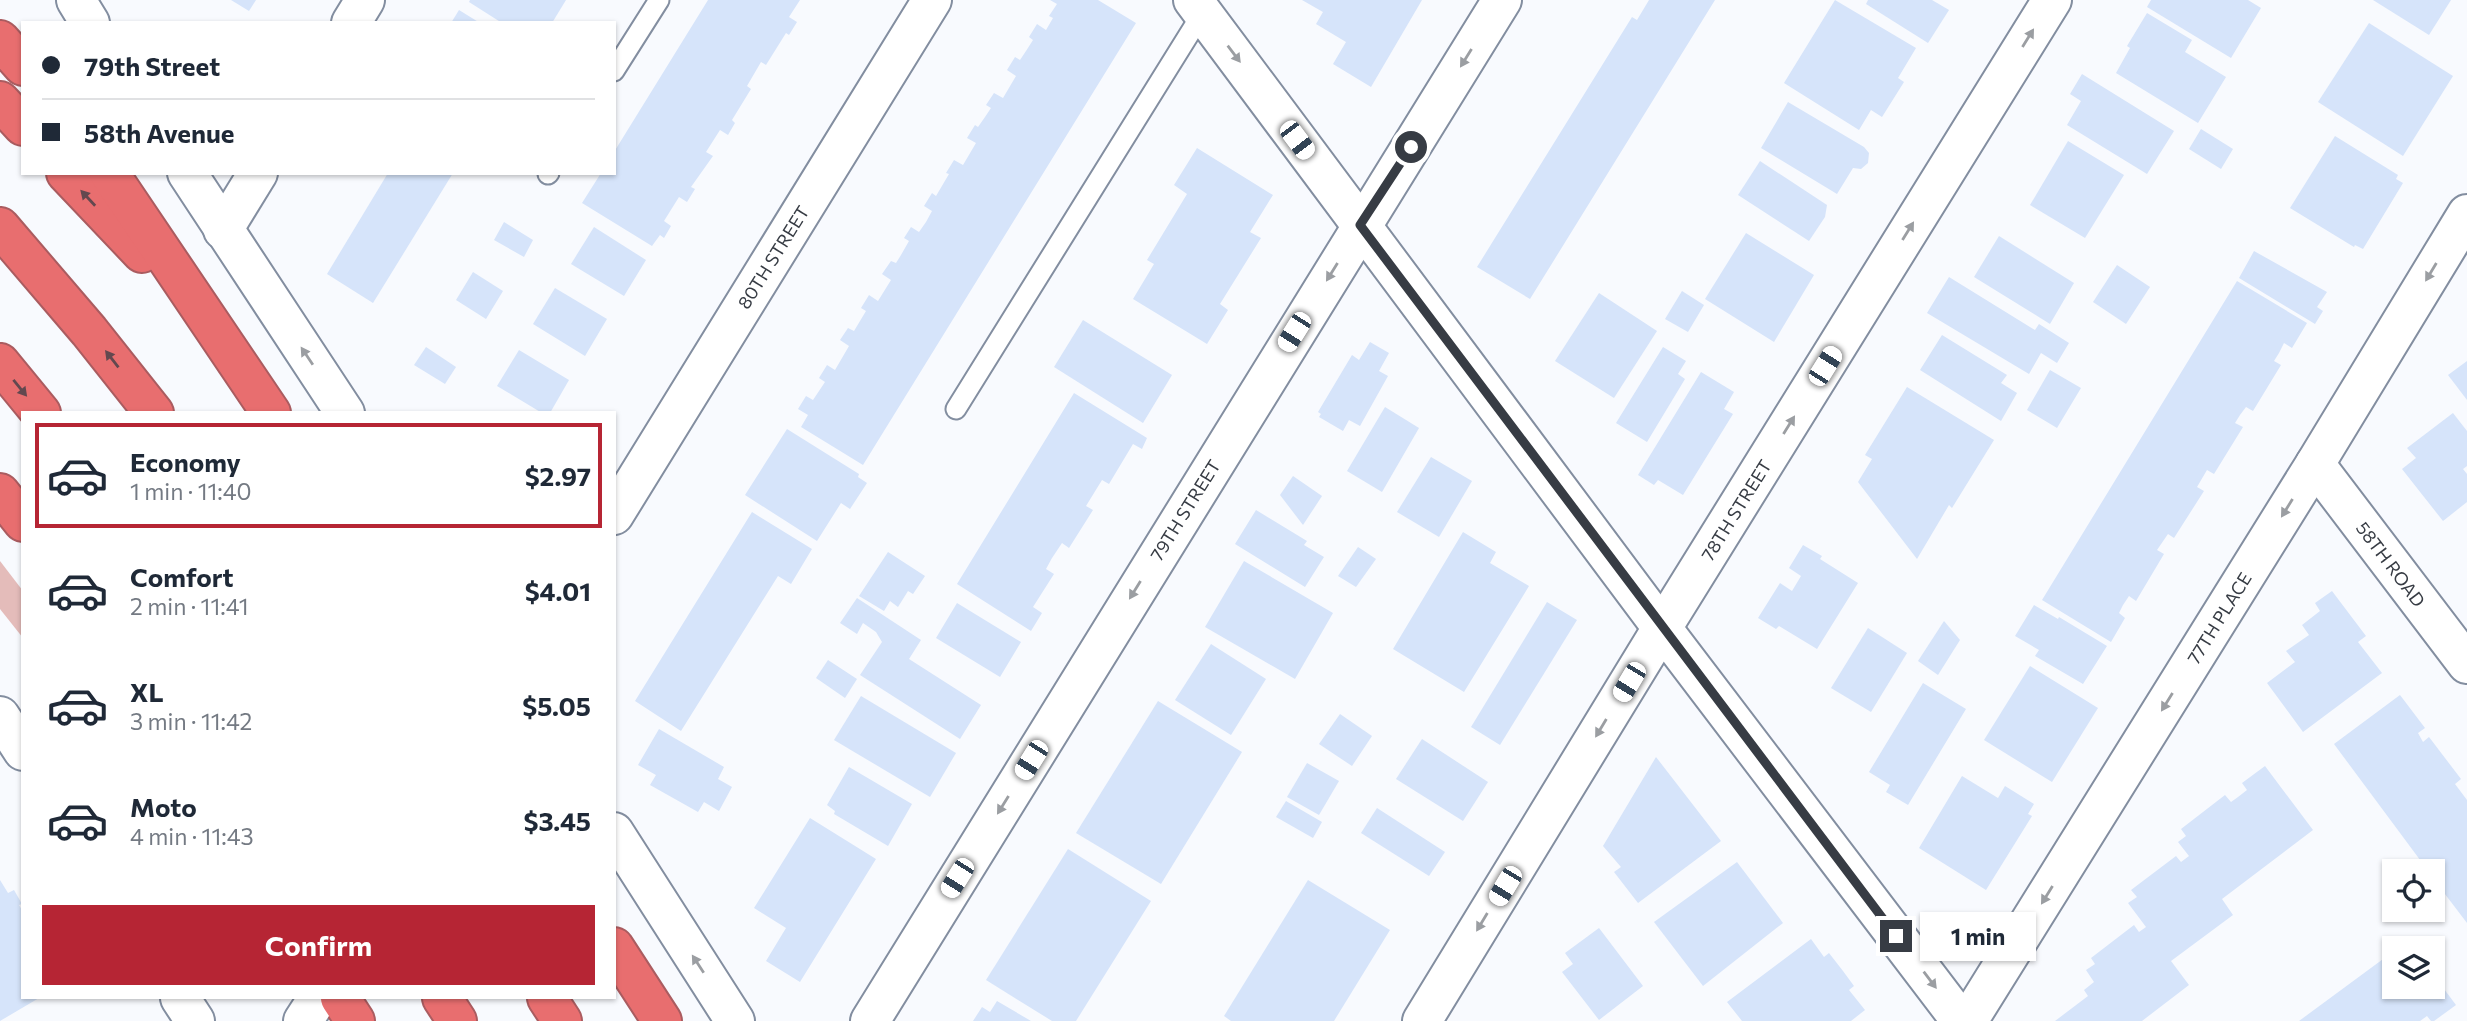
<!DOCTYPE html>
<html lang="en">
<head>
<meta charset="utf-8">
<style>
	:root { --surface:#fff; --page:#f2f2f3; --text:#1f2937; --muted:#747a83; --line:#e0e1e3; --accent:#b62534 }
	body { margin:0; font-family:Commissioner,sans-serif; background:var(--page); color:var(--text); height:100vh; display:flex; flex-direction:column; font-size:26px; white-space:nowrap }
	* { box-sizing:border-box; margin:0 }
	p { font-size:23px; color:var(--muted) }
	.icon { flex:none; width:38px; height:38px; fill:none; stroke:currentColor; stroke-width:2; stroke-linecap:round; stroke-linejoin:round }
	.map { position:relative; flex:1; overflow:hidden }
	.side { position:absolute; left:21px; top:411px; width:595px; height:588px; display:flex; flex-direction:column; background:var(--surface); border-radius:0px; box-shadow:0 2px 5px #0004 }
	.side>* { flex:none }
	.top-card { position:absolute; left:21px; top:21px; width:595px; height:154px; border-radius:0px; box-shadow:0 2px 5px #0004; display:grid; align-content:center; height:154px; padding:0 21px; background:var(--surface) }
	.fabs { position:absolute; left:2382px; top:859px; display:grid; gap:14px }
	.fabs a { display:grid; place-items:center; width:63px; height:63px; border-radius:0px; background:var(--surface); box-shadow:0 2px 5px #0004; font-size:35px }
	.end { position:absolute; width:32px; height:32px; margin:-16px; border:9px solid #373c44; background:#fff; box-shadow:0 0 0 4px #fff }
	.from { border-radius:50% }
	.bubble { position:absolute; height:49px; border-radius:0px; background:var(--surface); box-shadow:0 2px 5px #0004; font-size:23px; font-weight:700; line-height:49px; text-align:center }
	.car { position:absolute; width:21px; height:42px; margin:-21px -10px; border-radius:9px; box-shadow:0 0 5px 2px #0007; background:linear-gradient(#fff 24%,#345 0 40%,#fff 0 76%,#345 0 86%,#fff 0) }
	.top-card b { display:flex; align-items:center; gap:24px; height:66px; font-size:26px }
	.top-card b+b { border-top:2px solid var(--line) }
	.top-card i { width:18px; height:18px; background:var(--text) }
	ul { padding:12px 0 0; list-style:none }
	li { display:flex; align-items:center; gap:21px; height:105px; margin:0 14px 10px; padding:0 7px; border:4px solid transparent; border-radius:0px }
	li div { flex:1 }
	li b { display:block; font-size:26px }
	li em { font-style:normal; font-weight:700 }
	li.on { border-color:var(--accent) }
	li>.icon { width:63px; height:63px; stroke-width:1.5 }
	.action { display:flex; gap:14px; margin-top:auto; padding:14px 21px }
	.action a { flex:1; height:80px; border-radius:0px; background:var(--accent); color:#fff; font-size:28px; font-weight:700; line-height:80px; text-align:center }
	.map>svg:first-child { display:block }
	.green { fill:#e4bcba }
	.building { fill:#d6e4fa }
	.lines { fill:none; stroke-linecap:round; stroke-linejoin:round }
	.lane-casing { stroke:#838ea0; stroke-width:23 }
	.street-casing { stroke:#838ea0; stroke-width:42 }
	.secondary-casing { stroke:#838ea0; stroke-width:42 }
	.highway-casing { stroke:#aa5c60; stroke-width:42 }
	.lane { stroke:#fff; stroke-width:19 }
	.street { stroke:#fff; stroke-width:38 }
	.secondary { stroke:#fff; stroke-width:38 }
	.highway { stroke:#e86e6f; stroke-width:38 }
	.oneway { fill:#9b9ea2 }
	.oneway2 { fill:#63484f }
	.route { stroke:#373c44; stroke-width:9 }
	.labels { text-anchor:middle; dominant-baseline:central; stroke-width:7; stroke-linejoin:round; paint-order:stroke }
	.street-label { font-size:18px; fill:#373c44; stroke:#fff }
</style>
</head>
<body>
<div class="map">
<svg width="2467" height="1021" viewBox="0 0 2467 1021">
	<rect width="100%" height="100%" fill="#f8fafe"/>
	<polygon class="green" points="0,561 23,591 23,638 0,609"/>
	<g class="building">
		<polygon points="231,0 256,0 249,11"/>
		<polygon points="470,0 566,0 552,23 502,23 469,2"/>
		<polygon points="708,0 800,0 789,17 797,22 789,35 786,33 766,65 761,62 747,86 751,89 732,120 735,123 728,135 720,130 706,152 713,156 691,187 695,189 687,202 679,197 664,221 671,226 664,238 660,235 652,246 582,203 601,173 614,173 614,152"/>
		<polygon points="1050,0 1098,0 1136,23 863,465 801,427 808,415 798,409 806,396 813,400 825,382 819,378 827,365 835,370 849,346 840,340 848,328 854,331 866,311 861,308 869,295 878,301 891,280 882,274 891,261 896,263 901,255 909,241 904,238 911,227 919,232 926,222 932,211 924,206 932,193 936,196 949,174 946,173 954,160 963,165 976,143 967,138 975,125 978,127 985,117 991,108 986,105 994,93 1003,98 1016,76 1007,70 1015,57 1020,60 1026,51 1033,40 1029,37 1037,24 1046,30 1053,18 1049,16 1057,4"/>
		<polygon points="1302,0 1422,0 1371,87 1333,64 1346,42 1316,24 1323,12"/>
		<polygon points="1649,0 1715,0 1530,299 1477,267 1632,17 1637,20"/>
		<polygon points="1835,0 1916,48 1898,78 1904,82 1882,117 1871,110 1859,130 1784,83"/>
		<polygon points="1868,0 1932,0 1949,10 1928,43 1866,4"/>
		<polygon points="2151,0 2248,0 2261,8 2231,58 2147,7"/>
		<polygon points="2373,0 2451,0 2429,35"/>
		<polygon points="459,10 480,23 451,23"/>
		<polygon points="2147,13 2192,40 2185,52 2226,77 2198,123 2116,73 2130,48 2127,46"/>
		<polygon points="2369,23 2453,76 2403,156 2318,102"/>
		<polygon points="2082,74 2174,131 2147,174 2067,125 2081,101 2070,94"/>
		<polygon points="1788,102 1864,147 1869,153 1868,163 1861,169 1853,168 1837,194 1761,148"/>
		<polygon points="2201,129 2233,149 2221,169 2189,149"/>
		<polygon points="2335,136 2398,175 2396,179 2403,183 2363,249 2355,245 2354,247 2290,208"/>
		<polygon points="2068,141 2124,175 2085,238 2030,205"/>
		<polygon points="1197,148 1273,195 1250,232 1261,238 1220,304 1228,310 1207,344 1133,299 1154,264 1147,260 1187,194 1174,185"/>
		<polygon points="1760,161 1827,205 1825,217 1809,241 1738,195"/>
		<polygon points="388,173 453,173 373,303 327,274"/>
		<polygon points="504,222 533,240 524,257 494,240"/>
		<polygon points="594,227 646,260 624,296 571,264"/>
		<polygon points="1746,233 1814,275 1774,342 1705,299"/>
		<polygon points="1999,236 2074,283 2050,324 1974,277"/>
		<polygon points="2254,251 2327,292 2317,307 2323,311 2315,324 2239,278"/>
		<polygon points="2117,265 2150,287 2126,324 2093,302"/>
		<polygon points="473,272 503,291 486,319 456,300"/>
		<polygon points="1949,277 2035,330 2039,324 2069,343 2057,363 2041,353 2029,374 1927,313"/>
		<polygon points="2237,281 2307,323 2292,348 2284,343 2279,353 2274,361 2281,365 2253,411 2246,407 2240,415 2235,423 2243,427 2214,474 2207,470 2197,487 2204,491 2174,538 2168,534 2157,550 2164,554 2136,601 2129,596 2123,605 2119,613 2125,618 2111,642 2042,600"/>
		<polygon points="555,288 607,319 585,356 533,324"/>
		<polygon points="1682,291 1704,305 1688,332 1665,319"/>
		<polygon points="1599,293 1657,331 1614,398 1555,361"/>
		<polygon points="1083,320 1172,375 1143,423 1054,367"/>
		<polygon points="1942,335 2007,375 2001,383 2017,393 2001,421 1920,370"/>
		<polygon points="1370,342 1389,353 1379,371 1388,376 1360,426 1349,420 1343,431 1319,417 1321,414 1318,412 1352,355 1359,360"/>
		<polygon points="426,347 456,367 445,384 414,365"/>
		<polygon points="1663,347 1686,361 1678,374 1685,379 1647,442 1616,423"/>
		<polygon points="519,350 569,380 550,413 542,413 497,386"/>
		<polygon points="2467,361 2467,400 2448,375"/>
		<polygon points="2050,370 2081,388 2057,428 2027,410"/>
		<polygon points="1701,372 1734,392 1724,409 1733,414 1683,495 1658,480 1654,485 1638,475"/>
		<polygon points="1907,387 1994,440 1952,508 1949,505 1917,559 1858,482 1872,459 1865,455"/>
		<polygon points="1074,393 1147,438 1142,449 1133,444 1109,484 1102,480 1086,506 1093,510 1069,548 1062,543 1052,558 1046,569 1054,574 1033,607 1042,613 1031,631 957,584"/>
		<polygon points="1385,407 1419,428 1382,492 1347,471"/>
		<polygon points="2453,413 2467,431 2467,466 2463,469 2467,474 2467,502 2443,521 2402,469 2416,458 2407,448"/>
		<polygon points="787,429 859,474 858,477 867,483 850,509 841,503 817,541 745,495"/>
		<polygon points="1431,457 1472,481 1439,537 1397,512"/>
		<polygon points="1293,476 1322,496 1303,525 1280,495"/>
		<polygon points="1256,510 1307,541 1304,545 1324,557 1305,587 1235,544"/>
		<polygon points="752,512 812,549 791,584 778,576 681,731 635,701"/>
		<polygon points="1463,532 1496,552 1490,563 1529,586 1464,692 1393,649"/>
		<polygon points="1803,545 1822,556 1820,559 1858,583 1817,649 1779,626 1776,629 1758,618 1780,583 1792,591 1801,576 1789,568"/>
		<polygon points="1358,547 1376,559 1356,587 1338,576"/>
		<polygon points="888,552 925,576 913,594 908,591 898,607 890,601 884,611 859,596"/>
		<polygon points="1244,561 1333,613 1295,679 1205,627"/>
		<polygon points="2332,591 2366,636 2358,642 2382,673 2303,732 2267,683 2295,662 2286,651 2309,635 2302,625 2320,611 2315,603"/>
		<polygon points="857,598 921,640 909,659 981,705 960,739 860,675 882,642 876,632 863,623 857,634 840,623"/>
		<polygon points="1547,602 1577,620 1500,745 1471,727"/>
		<polygon points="957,603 1021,642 1000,677 936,638"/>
		<polygon points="2034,605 2058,619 2059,617 2107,646 2083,684 2035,656 2039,650 2015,636"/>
		<polygon points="1944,621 1960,640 1938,675 1918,661"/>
		<polygon points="1868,628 1907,653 1871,712 1831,688"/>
		<polygon points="1211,644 1266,679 1231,735 1175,700"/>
		<polygon points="828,660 857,679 845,698 816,678"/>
		<polygon points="2030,666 2098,708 2052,782 1984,740"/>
		<polygon points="1923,683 1966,709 1908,805 1886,792 1890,785 1869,772"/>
		<polygon points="2400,695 2425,728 2418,733 2423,742 2429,737 2461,779 2455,784 2467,800 2467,923 2432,877 2432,872 2429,872 2334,744"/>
		<polygon points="861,696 956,753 930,797 834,740"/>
		<polygon points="1158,701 1242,752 1161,884 1076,833"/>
		<polygon points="1340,714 1372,736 1352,766 1319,744"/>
		<polygon points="659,729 724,767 718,779 732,787 719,811 704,802 698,812 650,785 656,775 638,765"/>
		<polygon points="1422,739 1488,782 1463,821 1396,779"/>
		<polygon points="1656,757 1721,841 1638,903 1614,872 1621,867 1603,846"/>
		<polygon points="1307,763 1339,781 1319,815 1287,797"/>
		<polygon points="2265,766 2313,830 2222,899 2233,915 2171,961 2189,985 2142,1021 2055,1021 2088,996 2084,990 2094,982 2086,970 2095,964 2091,958 2134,925 2139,932 2146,927 2128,903 2137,897 2131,890 2176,856 2181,862 2189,856 2178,842 2186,836 2181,829 2225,795 2231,802 2238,797 2247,790 2242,783"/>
		<polygon points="849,767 912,804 888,846 834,814 835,811 827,805"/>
		<polygon points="1962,776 1998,798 2005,786 2034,804 2028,814 2032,816 1986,890 1919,848"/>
		<polygon points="1286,801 1322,822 1313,838 1276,817"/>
		<polygon points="1377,808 1445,852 1429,876 1361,833"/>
		<polygon points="810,818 876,859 800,982 766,961 786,928 754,908"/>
		<polygon points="1068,849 1151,901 1076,1021 1052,1021 986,980"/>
		<polygon points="1737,862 1783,923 1703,986 1654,922"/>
		<polygon points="0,880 8,893 14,890 22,904 19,905 23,912 23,998 39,998 0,1021"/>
		<polygon points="1308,880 1390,930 1334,1021 1231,1021 1224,1016"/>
		<polygon points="1599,928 1643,986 1599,1020 1562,972 1573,964 1565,953"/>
		<polygon points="1811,939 1824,957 1829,953 1843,971 1854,986 1849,990 1865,1010 1851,1021 1742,1021 1727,1002"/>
		<polygon points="2394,951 2394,987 2432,987 2432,973 2456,1005 2434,1021 2431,1021 2427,1016 2420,1021 2299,1021"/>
		<polygon points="997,1001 1031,1021 973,1021 982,1007 990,1012"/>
	</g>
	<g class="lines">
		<defs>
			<g id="lane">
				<polyline points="614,71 659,0"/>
				<polyline points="548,174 549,173"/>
				<polyline points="956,409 1203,12"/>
			</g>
			<g id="street">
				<polyline points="76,0 90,23"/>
				<polyline points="1193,0 1662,628 1961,1021"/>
				<polyline points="351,23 365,0"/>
				<polyline points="187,173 345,413"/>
				<polyline points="223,230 258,173"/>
				<polyline points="2315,464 2467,664"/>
				<polyline points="614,832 735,1021"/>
				<polyline points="870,1021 1502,0"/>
				<polyline points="1422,1021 1662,628 2052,0"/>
				<polyline points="1968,1021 2315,464 2467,214"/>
			</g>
			<g id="secondary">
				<polyline points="614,515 932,0"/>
				<polyline points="0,716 23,751"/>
				<polyline points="180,998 195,1021"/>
				<polyline points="303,1021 318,998"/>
			</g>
			<g id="highway">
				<polyline points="0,40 23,66"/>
				<polyline points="0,101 23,126"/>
				<polyline points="66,173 142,253"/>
				<polyline points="109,173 271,413"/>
				<polyline points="0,227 89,331 154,413"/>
				<polyline points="0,363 41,413"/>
				<polyline points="0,493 23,522"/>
				<polyline points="614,947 662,1021"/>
				<polyline points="340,998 355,1021"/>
				<polyline points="442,998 457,1021"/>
				<polyline points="547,998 562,1021"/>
			</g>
		</defs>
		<use href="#lane" class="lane-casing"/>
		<use href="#street" class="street-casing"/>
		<use href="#secondary" class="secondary-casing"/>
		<use href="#highway" class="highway-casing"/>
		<use href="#lane" class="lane"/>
		<use href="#street" class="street"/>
		<use href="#secondary" class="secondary"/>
		<use href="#highway" class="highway"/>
	</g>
	<defs><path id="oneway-solid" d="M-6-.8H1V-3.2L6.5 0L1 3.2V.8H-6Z" transform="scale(1.75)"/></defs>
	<g class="oneway">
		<use href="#oneway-solid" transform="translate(2028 38) rotate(-58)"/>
		<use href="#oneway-solid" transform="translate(1234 54) rotate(53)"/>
		<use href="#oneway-solid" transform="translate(1466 58) rotate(122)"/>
		<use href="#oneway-solid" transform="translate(1908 231) rotate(-58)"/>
		<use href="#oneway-solid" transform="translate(1332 272) rotate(122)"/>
		<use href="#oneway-solid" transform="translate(2431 272) rotate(121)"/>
		<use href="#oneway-solid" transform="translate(307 356) rotate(-124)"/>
		<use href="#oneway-solid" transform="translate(1789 425) rotate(-58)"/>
		<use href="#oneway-solid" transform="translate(2287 508) rotate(122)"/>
		<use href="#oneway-solid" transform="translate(1135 590) rotate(122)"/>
		<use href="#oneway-solid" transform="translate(2167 702) rotate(122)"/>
		<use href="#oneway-solid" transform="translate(1601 728) rotate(121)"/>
		<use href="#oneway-solid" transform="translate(1003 805) rotate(122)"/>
		<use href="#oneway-solid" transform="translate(2047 895) rotate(122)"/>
		<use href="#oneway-solid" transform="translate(1482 922) rotate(121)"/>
		<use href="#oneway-solid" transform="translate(698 964) rotate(-123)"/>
		<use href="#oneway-solid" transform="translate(1930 980) rotate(53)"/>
	</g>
	<g class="oneway2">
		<use href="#oneway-solid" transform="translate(88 198) rotate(-133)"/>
		<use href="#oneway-solid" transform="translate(112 359) rotate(-128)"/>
		<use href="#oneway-solid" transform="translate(20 388) rotate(51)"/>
	</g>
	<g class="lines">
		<polyline class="route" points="1411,147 1360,225 1896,936"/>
	</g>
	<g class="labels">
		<g class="street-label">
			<text transform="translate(773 257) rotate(-58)">80TH STREET</text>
			<text transform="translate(1185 510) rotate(-58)">79TH STREET</text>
			<text transform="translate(1736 510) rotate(-58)">78TH STREET</text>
			<text transform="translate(2391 564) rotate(53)">58TH ROAD</text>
			<text transform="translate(2219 618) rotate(-58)">77TH PLACE</text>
		</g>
	</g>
</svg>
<div class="fabs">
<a><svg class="icon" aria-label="locate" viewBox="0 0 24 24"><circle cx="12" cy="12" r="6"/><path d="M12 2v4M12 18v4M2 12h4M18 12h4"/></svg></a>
<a><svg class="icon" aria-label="layers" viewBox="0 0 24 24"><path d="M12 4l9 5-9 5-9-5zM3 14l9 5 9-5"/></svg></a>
</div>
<i class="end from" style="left:1411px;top:147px"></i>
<i class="end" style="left:1896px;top:936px"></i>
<div class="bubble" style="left:1920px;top:912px;width:116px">1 min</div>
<i class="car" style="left:1297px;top:140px;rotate:143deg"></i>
<i class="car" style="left:1294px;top:332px;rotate:212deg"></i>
<i class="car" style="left:1825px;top:366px;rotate:32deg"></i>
<i class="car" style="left:1629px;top:682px;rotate:211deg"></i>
<i class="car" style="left:1031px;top:760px;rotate:212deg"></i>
<i class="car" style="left:957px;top:878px;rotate:212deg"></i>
<i class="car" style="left:1505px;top:886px;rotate:211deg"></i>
<div class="top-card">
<b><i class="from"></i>79th Street</b>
<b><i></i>58th Avenue</b>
</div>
<section class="side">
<ul>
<li class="on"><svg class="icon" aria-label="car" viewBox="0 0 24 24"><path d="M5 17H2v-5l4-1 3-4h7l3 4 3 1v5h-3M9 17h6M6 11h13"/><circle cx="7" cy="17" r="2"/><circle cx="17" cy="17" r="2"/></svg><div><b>Economy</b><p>1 min · 11:40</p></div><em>$2.97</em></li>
<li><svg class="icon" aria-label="car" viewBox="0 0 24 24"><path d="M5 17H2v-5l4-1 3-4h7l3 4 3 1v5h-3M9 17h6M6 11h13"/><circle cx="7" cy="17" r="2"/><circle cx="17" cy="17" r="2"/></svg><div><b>Comfort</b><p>2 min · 11:41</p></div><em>$4.01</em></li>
<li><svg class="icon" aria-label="car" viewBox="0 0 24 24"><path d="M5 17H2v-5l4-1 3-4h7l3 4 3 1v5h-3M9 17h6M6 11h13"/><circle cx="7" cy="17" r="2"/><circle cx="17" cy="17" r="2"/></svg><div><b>XL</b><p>3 min · 11:42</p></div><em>$5.05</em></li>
<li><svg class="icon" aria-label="car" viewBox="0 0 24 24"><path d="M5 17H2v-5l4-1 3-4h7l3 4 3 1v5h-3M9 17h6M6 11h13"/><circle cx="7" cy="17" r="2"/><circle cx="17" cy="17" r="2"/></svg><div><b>Moto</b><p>4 min · 11:43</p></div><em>$3.45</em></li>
</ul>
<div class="action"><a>Confirm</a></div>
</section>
</div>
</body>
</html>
